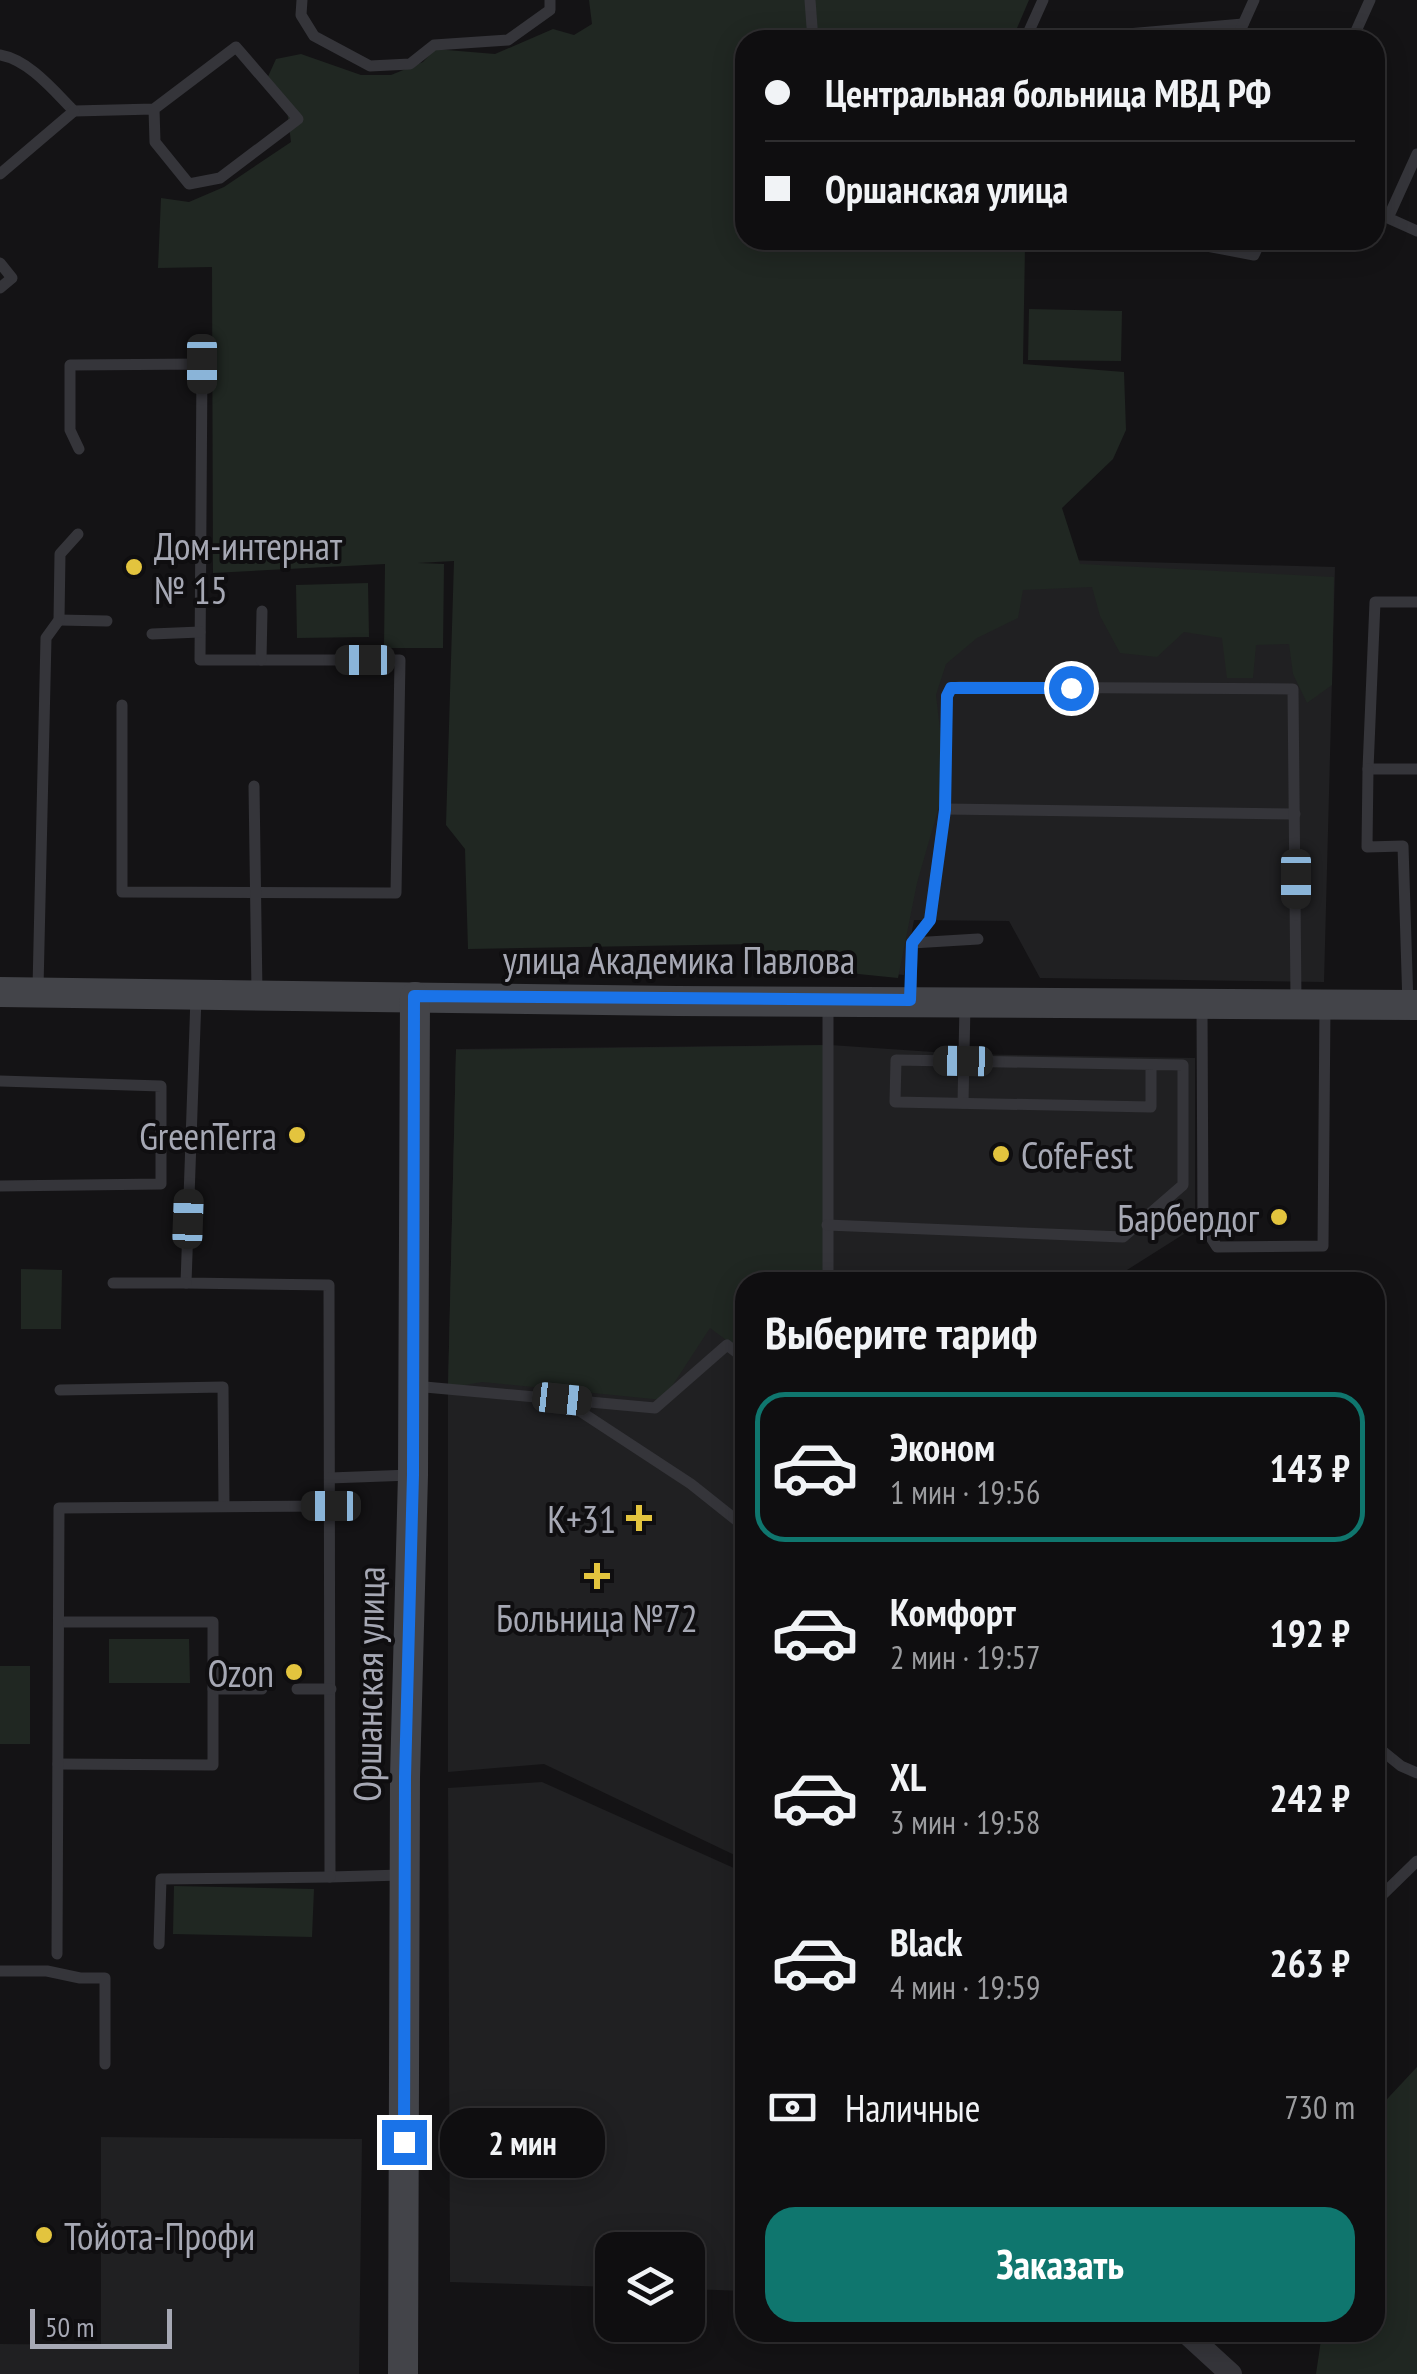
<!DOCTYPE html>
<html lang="ru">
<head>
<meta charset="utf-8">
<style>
	:root { --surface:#0f0e10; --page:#1d1c1e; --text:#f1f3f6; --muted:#9b9c9f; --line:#2f2e30; --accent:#0f766e }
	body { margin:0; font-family:"PT Sans Narrow",sans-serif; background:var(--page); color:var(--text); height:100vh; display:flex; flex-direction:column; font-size:38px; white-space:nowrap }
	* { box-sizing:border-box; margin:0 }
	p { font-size:32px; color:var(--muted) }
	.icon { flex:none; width:55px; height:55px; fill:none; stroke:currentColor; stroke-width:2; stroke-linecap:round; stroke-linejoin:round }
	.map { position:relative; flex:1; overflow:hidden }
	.sheet { position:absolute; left:735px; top:1272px; width:650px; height:1070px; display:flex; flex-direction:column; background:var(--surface); border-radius:30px; box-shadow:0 5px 25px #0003,0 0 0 2px var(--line) }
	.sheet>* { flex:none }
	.hud { position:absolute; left:735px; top:30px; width:650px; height:220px; border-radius:30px; box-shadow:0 5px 25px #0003,0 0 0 2px var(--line); display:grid; align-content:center; height:220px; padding:0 30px; background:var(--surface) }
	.fabs { position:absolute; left:595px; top:2232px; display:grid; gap:20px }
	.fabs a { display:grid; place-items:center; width:110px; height:110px; border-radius:20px; background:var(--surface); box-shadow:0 5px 25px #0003,0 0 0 2px var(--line); font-size:50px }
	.scale { position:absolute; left:30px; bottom:25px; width:142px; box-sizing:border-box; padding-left:10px; border:5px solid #a6a8b4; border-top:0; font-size:28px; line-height:35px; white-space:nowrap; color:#a6a8b4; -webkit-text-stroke:8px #0f0e10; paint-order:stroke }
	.end { position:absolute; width:45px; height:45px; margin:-22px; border:12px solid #1a73e8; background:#fff; box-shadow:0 0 0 5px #fff }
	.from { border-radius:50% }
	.bubble { position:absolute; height:70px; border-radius:30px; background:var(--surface); box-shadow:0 5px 25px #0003,0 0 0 2px var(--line); font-size:32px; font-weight:800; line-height:70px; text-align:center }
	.car { position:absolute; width:30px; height:60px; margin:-30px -15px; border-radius:12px; box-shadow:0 0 8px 2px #0007; background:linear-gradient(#222 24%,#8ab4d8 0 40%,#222 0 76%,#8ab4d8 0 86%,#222 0) }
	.hud b { display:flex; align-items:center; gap:35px; height:95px; font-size:38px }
	.hud b+b { border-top:2px solid var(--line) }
	.hud i { width:25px; height:25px; background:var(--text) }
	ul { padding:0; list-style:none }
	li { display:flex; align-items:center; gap:30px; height:150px; margin:0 20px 15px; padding:0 10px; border:5px solid transparent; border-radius:30px }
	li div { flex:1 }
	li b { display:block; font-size:38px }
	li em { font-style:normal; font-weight:800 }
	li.active { border-color:var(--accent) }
	li>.icon { width:90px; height:90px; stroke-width:1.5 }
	h2 { padding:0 30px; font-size:45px; line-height:120px }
	.pay { display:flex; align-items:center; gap:25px; height:110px; padding:0 30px; font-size:38px }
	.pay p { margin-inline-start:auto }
	.cta { display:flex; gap:20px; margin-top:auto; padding:20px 30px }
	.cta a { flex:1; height:115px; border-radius:30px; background:var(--accent); color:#fff; font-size:40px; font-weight:800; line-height:115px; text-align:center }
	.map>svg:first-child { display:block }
	.built { fill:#202022 }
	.green { fill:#202722 }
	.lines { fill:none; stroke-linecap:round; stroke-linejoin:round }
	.lane { stroke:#35353a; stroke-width:11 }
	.street { stroke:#35353a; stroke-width:22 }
	.secondary { stroke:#434449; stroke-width:30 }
	.route { stroke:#1a73e8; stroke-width:12 }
	.poi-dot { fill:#e3c43e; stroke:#0f0e10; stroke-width:4 }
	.labels { text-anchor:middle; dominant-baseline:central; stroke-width:8; stroke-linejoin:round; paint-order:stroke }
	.poi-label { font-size:38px; fill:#a6a8b4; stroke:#0f0e10; text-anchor:end }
	.street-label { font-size:38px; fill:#a6a8b4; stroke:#0f0e10 }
</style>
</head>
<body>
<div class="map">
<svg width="1417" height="2374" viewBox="0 0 1417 2374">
	<rect width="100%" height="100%" fill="#141315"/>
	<g class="built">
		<polygon points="831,554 1335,567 1324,982 1040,978 1009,921 914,920 904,975 816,966"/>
		<polygon points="830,1045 963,1054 1195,1058 1195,1227 1108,1282 745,1282 745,1860 544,1764 448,1772 448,1388 456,1049"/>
		<polygon points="542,1782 745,1873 745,2291 688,2289 688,2250 612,2250 612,2287 450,2282 448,1788"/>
		<polygon points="101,2137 362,2139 359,2374 0,2374 0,2344 101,2345"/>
	</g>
	<g class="green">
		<polygon points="589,0 1029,0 1012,40 745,40 745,240 1000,240 1025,246 1023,364 1124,372 1126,430 1113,459 1062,508 1080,564 1334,577 1332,685 1307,703 1293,674 1289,644 1256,645 1253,678 1227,678 1222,638 1184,632 1157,657 1120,653 1100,616 1092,587 1023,590 1018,618 977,638 946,664 936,695 946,782 917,883 898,978 769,965 756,944 468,949 465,849 446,825 454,561 418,563 444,564 443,648 384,648 385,564 213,573 212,267 158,268 161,198 189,202 224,187 291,142 287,110 266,81 276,59 301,54 361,75 391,75 423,62 435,49 495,54 553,29 574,35 592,24"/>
		<polygon points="1029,309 1122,311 1121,361 1028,360"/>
		<polygon points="368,583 369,637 297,638 296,585"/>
		<polygon points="830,1045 831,1282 745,1282 745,1354 710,1328 663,1400 482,1382 448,1388 456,1050"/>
		<polygon points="21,1269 62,1270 61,1329 21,1329"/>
		<polygon points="109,1639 189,1639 190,1683 109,1683"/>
		<rect x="0" y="1666" width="30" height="78"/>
		<polygon points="174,1886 314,1889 312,1937 173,1934"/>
		<polygon points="1417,2067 1417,2374 1316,2374 1322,2333 1375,2332 1375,2112"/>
	</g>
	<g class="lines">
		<g class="lane">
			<polyline points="302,0 301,15 314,36 370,66 410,64 434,45 508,40 550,10 550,0"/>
			<polyline points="810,0 813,40"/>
			<polyline points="1025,40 1043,0"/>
			<polyline points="1102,40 1104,36 1243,24"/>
			<polyline points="1236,40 1254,0"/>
			<polyline points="1352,40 1370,0"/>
			<path d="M0,55C29,60 54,91 74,111L154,109L236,47L298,119L220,178L189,184L155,142L154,109"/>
			<polyline points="1417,154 1388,218 1417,231"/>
			<polyline points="0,174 74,111"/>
			<polyline points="1175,240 1254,255 1261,240"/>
			<polyline points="0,263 12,278 0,288"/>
			<polyline points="79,449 70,430 70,365 202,364 200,660 400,660 396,893 122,892 122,705"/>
			<polyline points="1417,602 1375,602 1368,769 1417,769"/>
			<polyline points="59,620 107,621"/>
			<polyline points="152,634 200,632"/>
			<polyline points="261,660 262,611"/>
			<polyline points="1368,769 1367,847 1403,846 1408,1005"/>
			<polyline points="254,786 257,993"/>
			<polyline points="945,809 1295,814"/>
			<polyline points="912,943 978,939"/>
			<polyline points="38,988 46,638 59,620 60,554 78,534"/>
			<polyline points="196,997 186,1283 329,1285 330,1877 402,1875"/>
			<polyline points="911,1000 912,943 930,920 945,809 947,696 951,688 960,687 1293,689 1296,1000"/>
			<polyline points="828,1002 828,1282"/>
			<polyline points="1202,1008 1203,1225 1217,1247 1323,1246 1325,1005"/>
			<polyline points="0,1081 161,1086 161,1184 0,1186"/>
			<polyline points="963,1103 965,1005"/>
			<polyline points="827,1225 1123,1237 1183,1185 1183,1065 896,1060 895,1102 1151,1107 1151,1065"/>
			<polyline points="113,1283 186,1283"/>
			<polyline points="414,1386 655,1408 727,1345 745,1359"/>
			<polyline points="60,1390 223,1387 224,1506"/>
			<polyline points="566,1402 691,1484 745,1527"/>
			<polyline points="330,1478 411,1475"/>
			<polyline points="213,1689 262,1689"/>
			<polyline points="297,1689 331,1689"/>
			<polyline points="1375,1745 1401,1766 1417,1773"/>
			<polyline points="58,1764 213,1765 213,1622 60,1622"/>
			<polyline points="1375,1902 1417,1861"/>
			<polyline points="159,1944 161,1879 330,1877"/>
			<polyline points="57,1954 59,1508 331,1506"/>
			<polyline points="0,1971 47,1971 80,1978 105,1978 105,2064"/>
		</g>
		<polyline class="street" points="1185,2332 1231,2374"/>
		<g class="secondary">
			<polyline points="0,992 677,1001 1417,1005"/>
			<polyline points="403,2374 405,1777 413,1475 415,997"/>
		</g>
	</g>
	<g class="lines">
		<polyline class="route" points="404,2142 405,1777 413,1475 414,996 910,1000 912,943 930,920 945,810 947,696 951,688 1071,688"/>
	</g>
	<g class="poi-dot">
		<circle cx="134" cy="567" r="10"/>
		<circle cx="297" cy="1135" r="10"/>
		<circle cx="1001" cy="1154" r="10"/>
		<circle cx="1279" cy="1217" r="10"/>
		<path d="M634 1503h10v10h10v10h-10v10h-10v-10h-10v-10h10z"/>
		<path d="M592 1561h10v10h10v10h-10v10h-10v-10h-10v-10h10z"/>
		<circle cx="294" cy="1672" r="10"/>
		<circle cx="44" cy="2235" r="10"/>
	</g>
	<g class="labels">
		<g class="poi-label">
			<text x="154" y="545" text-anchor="start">Дом-интернат<tspan x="154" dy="44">№ 15</tspan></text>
			<text x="277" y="1135">GreenTerra</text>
			<text x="1021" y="1154" text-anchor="start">CofeFest</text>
			<text x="1259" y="1217">Барбердог</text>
			<text x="616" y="1518">К+31</text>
			<text x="597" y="1617" text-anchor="middle">Больница №72</text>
			<text x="274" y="1672">Ozon</text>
			<text x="64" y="2235" text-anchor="start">Тойота-Профи</text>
		</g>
		<g class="street-label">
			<text x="679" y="959">улица Академика Павлова</text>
			<text transform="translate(368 1684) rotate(-89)">Оршанская улица</text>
		</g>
	</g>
</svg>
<div class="fabs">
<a><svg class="icon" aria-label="layers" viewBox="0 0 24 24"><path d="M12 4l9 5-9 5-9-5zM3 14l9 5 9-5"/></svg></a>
</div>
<div class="scale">50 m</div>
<i class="end from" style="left:1071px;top:688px"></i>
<i class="end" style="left:404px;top:2142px"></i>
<div class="bubble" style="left:440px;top:2108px;width:165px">2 мин</div>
<i class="car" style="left:202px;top:364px;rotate:180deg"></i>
<i class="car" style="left:365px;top:660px;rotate:270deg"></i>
<i class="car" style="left:1296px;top:879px;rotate:180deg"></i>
<i class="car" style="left:963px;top:1061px;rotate:271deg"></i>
<i class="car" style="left:188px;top:1219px;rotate:2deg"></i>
<i class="car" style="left:562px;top:1399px;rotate:96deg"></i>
<i class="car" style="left:331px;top:1506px;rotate:270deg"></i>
<div class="hud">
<b><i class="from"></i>Центральная больница МВД РФ</b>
<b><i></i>Оршанская улица</b>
</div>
<section class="sheet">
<h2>Выберите тариф</h2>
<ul>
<li class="active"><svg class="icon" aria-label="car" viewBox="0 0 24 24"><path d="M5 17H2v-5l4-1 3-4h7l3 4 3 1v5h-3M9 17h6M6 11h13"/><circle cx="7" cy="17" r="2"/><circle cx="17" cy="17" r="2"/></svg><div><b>Эконом</b><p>1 мин · 19:56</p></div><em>143 ₽</em></li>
<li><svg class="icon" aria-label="car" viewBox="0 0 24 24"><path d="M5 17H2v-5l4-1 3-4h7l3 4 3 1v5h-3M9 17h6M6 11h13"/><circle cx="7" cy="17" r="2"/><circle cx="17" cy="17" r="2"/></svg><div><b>Комфорт</b><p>2 мин · 19:57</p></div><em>192 ₽</em></li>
<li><svg class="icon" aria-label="car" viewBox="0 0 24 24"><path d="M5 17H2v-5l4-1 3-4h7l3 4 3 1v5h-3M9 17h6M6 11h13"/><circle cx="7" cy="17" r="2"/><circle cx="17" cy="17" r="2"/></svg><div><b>XL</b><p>3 мин · 19:58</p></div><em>242 ₽</em></li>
<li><svg class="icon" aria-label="car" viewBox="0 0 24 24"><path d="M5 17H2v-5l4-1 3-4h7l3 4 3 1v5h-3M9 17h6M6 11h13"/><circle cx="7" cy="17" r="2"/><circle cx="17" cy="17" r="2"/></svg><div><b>Black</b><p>4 мин · 19:59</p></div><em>263 ₽</em></li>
</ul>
<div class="pay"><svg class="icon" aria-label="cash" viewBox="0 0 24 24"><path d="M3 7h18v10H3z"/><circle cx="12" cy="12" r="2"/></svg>Наличные<p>730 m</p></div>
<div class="cta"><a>Заказать</a></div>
</section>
</div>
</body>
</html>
